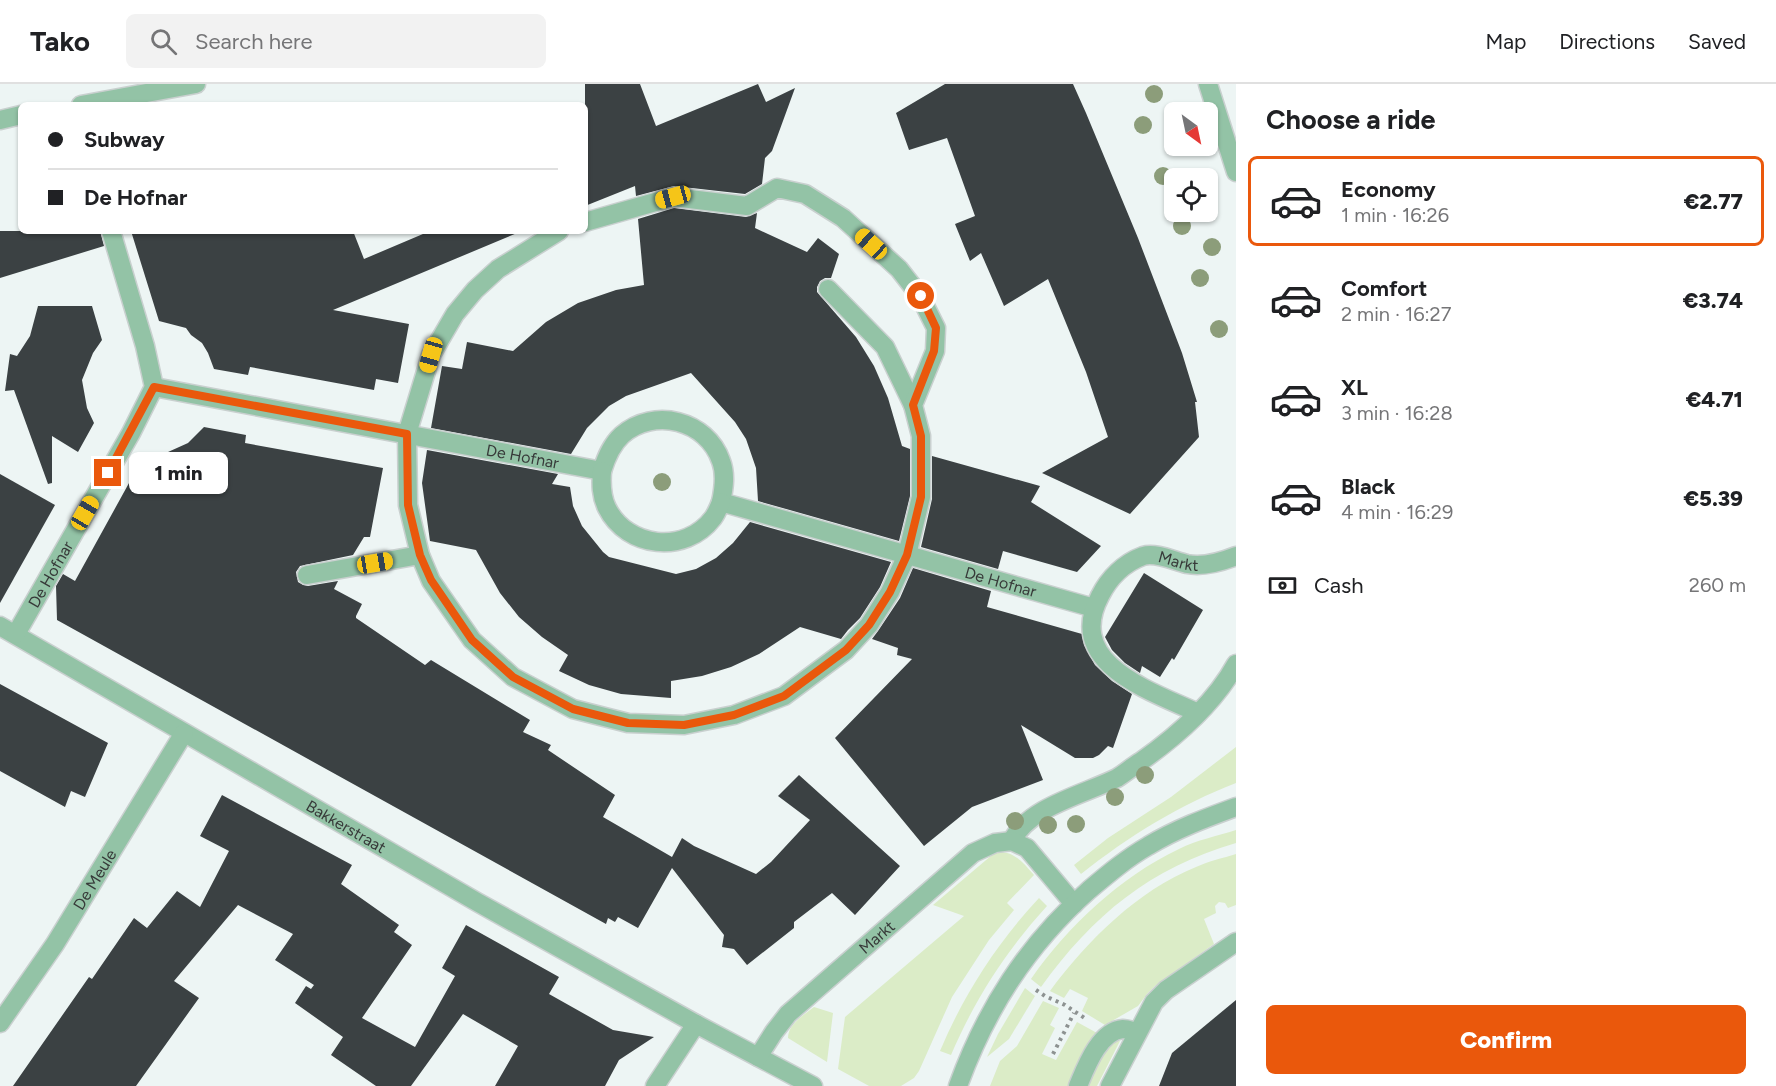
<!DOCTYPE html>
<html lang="en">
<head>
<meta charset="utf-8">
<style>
	:root { --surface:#fff; --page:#f2f2f2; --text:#202124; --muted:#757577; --line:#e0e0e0; --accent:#ea580c }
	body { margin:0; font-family:Figtree,sans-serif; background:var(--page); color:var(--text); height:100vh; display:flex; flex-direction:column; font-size:22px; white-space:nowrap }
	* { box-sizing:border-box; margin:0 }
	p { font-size:20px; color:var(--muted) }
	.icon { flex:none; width:33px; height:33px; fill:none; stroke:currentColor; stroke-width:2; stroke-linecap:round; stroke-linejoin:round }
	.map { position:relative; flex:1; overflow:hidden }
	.details { display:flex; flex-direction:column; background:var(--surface); width:540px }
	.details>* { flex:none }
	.hud { position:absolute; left:18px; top:18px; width:570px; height:132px; border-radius:9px; box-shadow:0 2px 4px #0004; display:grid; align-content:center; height:132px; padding:0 30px; background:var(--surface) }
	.needle { width:39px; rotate:147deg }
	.tools { position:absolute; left:1164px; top:18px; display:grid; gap:12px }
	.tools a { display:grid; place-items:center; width:54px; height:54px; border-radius:9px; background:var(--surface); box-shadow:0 2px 4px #0004; font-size:30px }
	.end { position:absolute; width:27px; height:27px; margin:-14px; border:8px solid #ea580c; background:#fff; box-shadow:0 0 0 3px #fff }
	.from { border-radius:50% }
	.bubble { position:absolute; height:42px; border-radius:9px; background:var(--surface); box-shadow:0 2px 4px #0004; font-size:20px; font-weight:800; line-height:42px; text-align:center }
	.car { position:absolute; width:18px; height:36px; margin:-18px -9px; border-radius:8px; box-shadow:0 0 4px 2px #0007; background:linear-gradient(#f5c518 24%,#345 0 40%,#f5c518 0 76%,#345 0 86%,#f5c518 0) }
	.hud b { display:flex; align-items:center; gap:21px; height:57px; font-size:22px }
	.hud b+b { border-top:2px solid var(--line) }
	.hud i { width:15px; height:15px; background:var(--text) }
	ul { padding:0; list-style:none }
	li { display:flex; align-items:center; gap:18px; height:90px; margin:0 12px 9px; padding:0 18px; border:3px solid transparent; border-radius:9px }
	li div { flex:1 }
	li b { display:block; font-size:22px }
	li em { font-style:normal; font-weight:800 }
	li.on { border-color:var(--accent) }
	li>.icon { width:54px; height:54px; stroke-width:1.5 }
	h2 { padding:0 30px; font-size:27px; line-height:72px }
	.pay { display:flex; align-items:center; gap:15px; height:66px; padding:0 30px; font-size:22px }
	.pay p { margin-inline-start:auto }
	.action { display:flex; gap:12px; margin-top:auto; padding:12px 30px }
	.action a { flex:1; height:69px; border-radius:9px; background:var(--accent); color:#fff; font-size:24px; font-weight:800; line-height:69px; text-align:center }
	header { display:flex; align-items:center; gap:36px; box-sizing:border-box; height:84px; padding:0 30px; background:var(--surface); border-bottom:2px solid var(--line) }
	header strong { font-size:28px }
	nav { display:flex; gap:33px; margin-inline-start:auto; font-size:21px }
	.search { width:420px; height:54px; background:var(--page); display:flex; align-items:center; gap:15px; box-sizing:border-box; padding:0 21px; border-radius:9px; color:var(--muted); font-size:22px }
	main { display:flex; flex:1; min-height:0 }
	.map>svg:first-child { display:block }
	.green { fill:#dbecc7 }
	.building { fill:#3b4143 }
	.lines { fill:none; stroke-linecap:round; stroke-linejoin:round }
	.lane-casing { stroke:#c9d0cf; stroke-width:21 }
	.street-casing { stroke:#c9d0cf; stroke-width:21 }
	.path { stroke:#8d9291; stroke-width:4; stroke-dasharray:3 4.5; stroke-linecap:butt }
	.lane { stroke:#93c3a6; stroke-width:18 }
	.street { stroke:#93c3a6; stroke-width:18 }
	.tree { fill:#8c9d7a }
	.route { stroke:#ea580c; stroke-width:8 }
	.labels { text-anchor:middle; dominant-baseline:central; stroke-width:6; stroke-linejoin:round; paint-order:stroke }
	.street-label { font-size:16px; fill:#373a39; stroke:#fff }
</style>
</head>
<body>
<header>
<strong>Tako</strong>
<div class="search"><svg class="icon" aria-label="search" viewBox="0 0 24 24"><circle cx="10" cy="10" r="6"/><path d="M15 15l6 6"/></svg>Search here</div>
<nav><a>Map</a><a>Directions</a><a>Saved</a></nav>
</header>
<main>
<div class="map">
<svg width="1236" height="1002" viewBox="0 0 1236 1002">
	<rect width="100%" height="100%" fill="#edf5f4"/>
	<g class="green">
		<path d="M1236,663V699C1179,721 1129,752 1081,790L1074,781L1108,754L1171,713Z"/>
		<path d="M1236,746V759C1150,784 1093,831 1041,903L1031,895C1068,842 1120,793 1179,765C1197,756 1217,752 1236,746Z"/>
		<path d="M997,768C1015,767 1023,779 1034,791L1007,819L1014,826L989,856L952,913L919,987L914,994L901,1002H869L838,985L845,933L964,832L933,821L992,771Z"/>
		<path d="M1236,770V821L1228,824L1225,819L1219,818L1215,822L1216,829L1204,835L1214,860L1155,902L1147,910L1138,922L1105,941L1082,927L1088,914L1070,905L1064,914L1050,907C1087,857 1138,806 1196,783C1209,777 1223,774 1236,770Z"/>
		<path d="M1039,814L1047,822C1006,867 975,915 951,971L940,967C964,910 997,859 1039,814Z"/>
		<polygon points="1025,904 1035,912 1009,955 987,973 998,950"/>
		<polygon points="1043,917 1059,924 1050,941 1055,944 1042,970 1056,976 1077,938 1097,949 1085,965 1068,1002 990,1002 1000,977 1017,962"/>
		<path d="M814,923L833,929L827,978L788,954C788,940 804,931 814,923Z"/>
		<polygon points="1117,956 1120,957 1097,1002 1086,1002 1110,959"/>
	</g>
	<g class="building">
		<polygon points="585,0 640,0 656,42 758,0 766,18 795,4 772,67 765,74 762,100 745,110 674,102 636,112 635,102 585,122"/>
		<polygon points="945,0 1073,0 1086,29 1138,154 1182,269 1197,318 1195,318 1199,353 1130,430 1042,389 1108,353 1086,288 1048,195 1004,222 981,169 970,177 955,140 975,132 947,54 909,66 896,29"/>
		<polygon points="674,124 746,133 757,129 755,144 807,168 818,154 839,170 831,194 825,194 820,197 817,203 817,208 856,253 874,282 888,314 902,362 910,365 910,412 899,457 758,417 756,384 746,355 735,338 691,289 626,312 609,322 587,344 571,370 431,344 442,282 462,285 467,258 513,267 546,238 578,219 616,206 644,201 638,135"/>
		<polygon points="0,147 100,147 104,162 0,194"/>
		<polygon points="131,147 353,147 364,175 430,147 522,147 333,226 409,240 398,299 376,295 374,306 250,283 248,291 214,285 208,269 202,259 191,251 186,244 159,237"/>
		<polygon points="38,222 92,222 102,256 93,269 82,296 87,324 94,339 78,368 52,352 52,399 48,400 14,306 5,307 10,270 17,272 30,252"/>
		<polygon points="204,343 246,351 245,359 383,384 370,453 364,453 353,471 300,482 296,488 298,498 303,501 308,502 338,497 334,505 362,520 356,532 356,534 425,581 431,576 530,636 523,648 551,661 548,666 615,711 603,733 672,773 682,754 694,762 756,790 771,778 810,736 778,712 799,691 900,782 855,831 832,809 794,838 794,844 747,881 734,865 722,863 724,851 672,784 638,844 618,833 615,838 608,834 606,840 57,536 56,502 63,490 75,497 145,370 168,368 188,359"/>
		<polygon points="427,366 558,390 552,400 570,403 573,422 582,442 603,468 609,473 676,490 696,485 716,474 733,459 750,438 891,478 880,503 860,534 848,546 841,555 800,543 759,570 731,583 702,592 671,597 671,614 621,610 589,601 559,587 568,571 542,553 519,533 500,509 476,466 430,457 422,399"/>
		<polygon points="932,372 1040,402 1031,418 1101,462 1077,488 1003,467 998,485 921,463 932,415"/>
		<polygon points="0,390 55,421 0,519"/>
		<polygon points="913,484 991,507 987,523 1082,550 1084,561 1095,581 1112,597 1132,610 1113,664 1108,662 1099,671 1093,674 1075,674 1021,641 1043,696 972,723 924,762 835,654 912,575 897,571 898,564 872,555 878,547 900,514"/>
		<polygon points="1144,489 1203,526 1174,576 1172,574 1160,593 1142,582 1140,589 1125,579 1112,566 1105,553"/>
		<polygon points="0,600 108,659 85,713 71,707 65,723 0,687"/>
		<polygon points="222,711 352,781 341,800 399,841 394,848 412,861 362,934 415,963 455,892 442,884 466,841 559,893 549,910 613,946 654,953 619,976 605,1002 495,1002 518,962 463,930 411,1002 376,1002 331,971 343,953 295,919 306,902 311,905 314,901 275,876 293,850 238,821 174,897 199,914 136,1002 13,1002 89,893 92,895 134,834 147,844 177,807 200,823 229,767 200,752"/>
		<polygon points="1236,916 1236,1002 1159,1002 1172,969"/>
	</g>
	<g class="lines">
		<defs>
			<g id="lane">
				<polyline points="828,205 885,263 913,321"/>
				<polyline points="307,491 420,471"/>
				<path d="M1078,1002C1086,983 1099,947 1123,945C1127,945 1133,947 1137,948"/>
			</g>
			<g id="street">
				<polyline points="1208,0 1236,88"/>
				<polyline points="81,21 196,0"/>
				<polyline points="0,36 21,31"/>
				<polyline points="559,147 498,185 475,206 455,230 431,271 407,350 408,421 420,471 431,497 472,556 513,593 573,625 628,639 684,641 734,631 784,612 846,566 869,541 890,508 907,471 921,413 921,352 913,321 935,267 936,244 920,212 899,185 843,134 805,110 777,104 747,122 673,113 585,138"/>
				<path id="s1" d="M154,303L602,387C606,374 611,361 622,351C654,323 707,336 721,377C726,390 724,404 721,418L1094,524"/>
				<path d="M602,387C601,400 601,412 607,424C627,464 685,471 713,434C716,430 719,423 721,418"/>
				<path id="s2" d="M0,542L477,818L696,940L813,1002"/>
				<path id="s3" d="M16,550L131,349L154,303L145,262L111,147"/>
				<path id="s4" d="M1198,629C1151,607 1064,580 1100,512C1109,494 1124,479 1143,472C1156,468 1174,477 1187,480C1203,483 1221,478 1236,472"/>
				<path d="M1012,757C1028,723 1085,710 1117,694C1125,689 1132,683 1140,678C1177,652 1214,620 1236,580"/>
				<path id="s5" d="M0,939L55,860L184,649"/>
				<path id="s6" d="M758,973L774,948L788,930L973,769L995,759L1012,757L1027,764L1074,820"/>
				<polyline points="655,1002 696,940"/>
				<path d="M958,1002C986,925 1027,861 1089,806C1108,790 1127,774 1148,762C1176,745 1206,734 1236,723"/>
				<polyline points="1110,1002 1154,918 1166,906 1236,858"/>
			</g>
		</defs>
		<use href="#lane" class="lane-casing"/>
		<use href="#street" class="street-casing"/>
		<g class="path">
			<polyline points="1036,906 1045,912 1065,921 1086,935"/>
			<polyline points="1053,970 1074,929"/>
		</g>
		<use href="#lane" class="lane"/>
		<use href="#street" class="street"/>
	</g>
	<g class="tree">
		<circle cx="1154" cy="10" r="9"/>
		<circle cx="1143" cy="41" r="9"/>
		<circle cx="1163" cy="92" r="9"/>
		<circle cx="1182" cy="142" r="9"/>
		<circle cx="1212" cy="163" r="9"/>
		<circle cx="1200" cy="194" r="9"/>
		<circle cx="1219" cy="245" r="9"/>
		<circle cx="662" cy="398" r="9"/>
		<circle cx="1145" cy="691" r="9"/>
		<circle cx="1115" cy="713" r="9"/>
		<circle cx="1015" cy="737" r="9"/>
		<circle cx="1076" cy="740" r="9"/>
		<circle cx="1048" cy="741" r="9"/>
	</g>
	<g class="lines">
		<polyline class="route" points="108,389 154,303 407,350 408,421 420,471 431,496 472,556 513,593 573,625 628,639 684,641 734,631 784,612 846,566 869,541 890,508 907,471 921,413 921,352 913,321 934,267 936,244 921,212"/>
	</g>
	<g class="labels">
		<g class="street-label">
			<text stroke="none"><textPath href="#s1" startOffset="375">De Hofnar</textPath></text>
			<text stroke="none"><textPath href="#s4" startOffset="273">Markt</textPath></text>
			<text stroke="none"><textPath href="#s3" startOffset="69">De Hofnar</textPath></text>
			<text stroke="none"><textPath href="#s1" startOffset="950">De Hofnar</textPath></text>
			<text stroke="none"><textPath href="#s2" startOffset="400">Bakkerstraat</textPath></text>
			<text stroke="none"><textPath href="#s5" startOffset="172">De Meule</textPath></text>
			<text stroke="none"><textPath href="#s6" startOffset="170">Markt</textPath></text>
		</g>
	</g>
</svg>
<div class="tools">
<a><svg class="needle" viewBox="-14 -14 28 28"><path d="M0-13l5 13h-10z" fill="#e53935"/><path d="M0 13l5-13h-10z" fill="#757577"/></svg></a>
<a><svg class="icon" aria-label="locate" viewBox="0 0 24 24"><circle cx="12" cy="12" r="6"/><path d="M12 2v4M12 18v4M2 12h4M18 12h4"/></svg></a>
</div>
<i class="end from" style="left:921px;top:212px"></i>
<i class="end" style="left:108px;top:389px"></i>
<div class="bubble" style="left:129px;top:368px;width:99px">1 min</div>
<i class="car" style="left:673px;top:113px;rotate:255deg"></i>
<i class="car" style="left:871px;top:160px;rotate:312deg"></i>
<i class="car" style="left:431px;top:271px;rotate:196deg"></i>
<i class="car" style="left:85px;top:429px;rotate:30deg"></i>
<i class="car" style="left:375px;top:479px;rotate:80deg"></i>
<div class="hud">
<b><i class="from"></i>Subway</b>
<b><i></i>De Hofnar</b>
</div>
</div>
<section class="details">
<h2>Choose a ride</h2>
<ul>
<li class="on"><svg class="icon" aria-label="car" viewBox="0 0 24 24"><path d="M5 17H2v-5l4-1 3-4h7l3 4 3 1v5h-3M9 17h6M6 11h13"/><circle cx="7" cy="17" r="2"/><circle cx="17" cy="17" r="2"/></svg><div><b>Economy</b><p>1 min · 16:26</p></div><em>€2.77</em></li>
<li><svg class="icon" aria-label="car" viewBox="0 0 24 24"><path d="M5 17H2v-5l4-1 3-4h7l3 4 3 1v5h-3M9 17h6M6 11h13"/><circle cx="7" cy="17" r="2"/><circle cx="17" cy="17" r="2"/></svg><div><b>Comfort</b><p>2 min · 16:27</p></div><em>€3.74</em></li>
<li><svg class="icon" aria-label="car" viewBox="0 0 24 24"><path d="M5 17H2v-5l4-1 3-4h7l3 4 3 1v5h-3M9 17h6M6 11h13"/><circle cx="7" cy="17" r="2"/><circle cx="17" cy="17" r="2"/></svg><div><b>XL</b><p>3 min · 16:28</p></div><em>€4.71</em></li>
<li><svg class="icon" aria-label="car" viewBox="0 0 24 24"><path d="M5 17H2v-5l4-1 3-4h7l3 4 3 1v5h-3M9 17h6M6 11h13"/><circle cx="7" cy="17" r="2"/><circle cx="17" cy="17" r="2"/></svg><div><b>Black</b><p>4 min · 16:29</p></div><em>€5.39</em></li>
</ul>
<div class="pay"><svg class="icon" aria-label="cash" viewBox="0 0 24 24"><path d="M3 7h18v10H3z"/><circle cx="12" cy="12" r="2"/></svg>Cash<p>260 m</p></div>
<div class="action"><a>Confirm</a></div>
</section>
</main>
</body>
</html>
